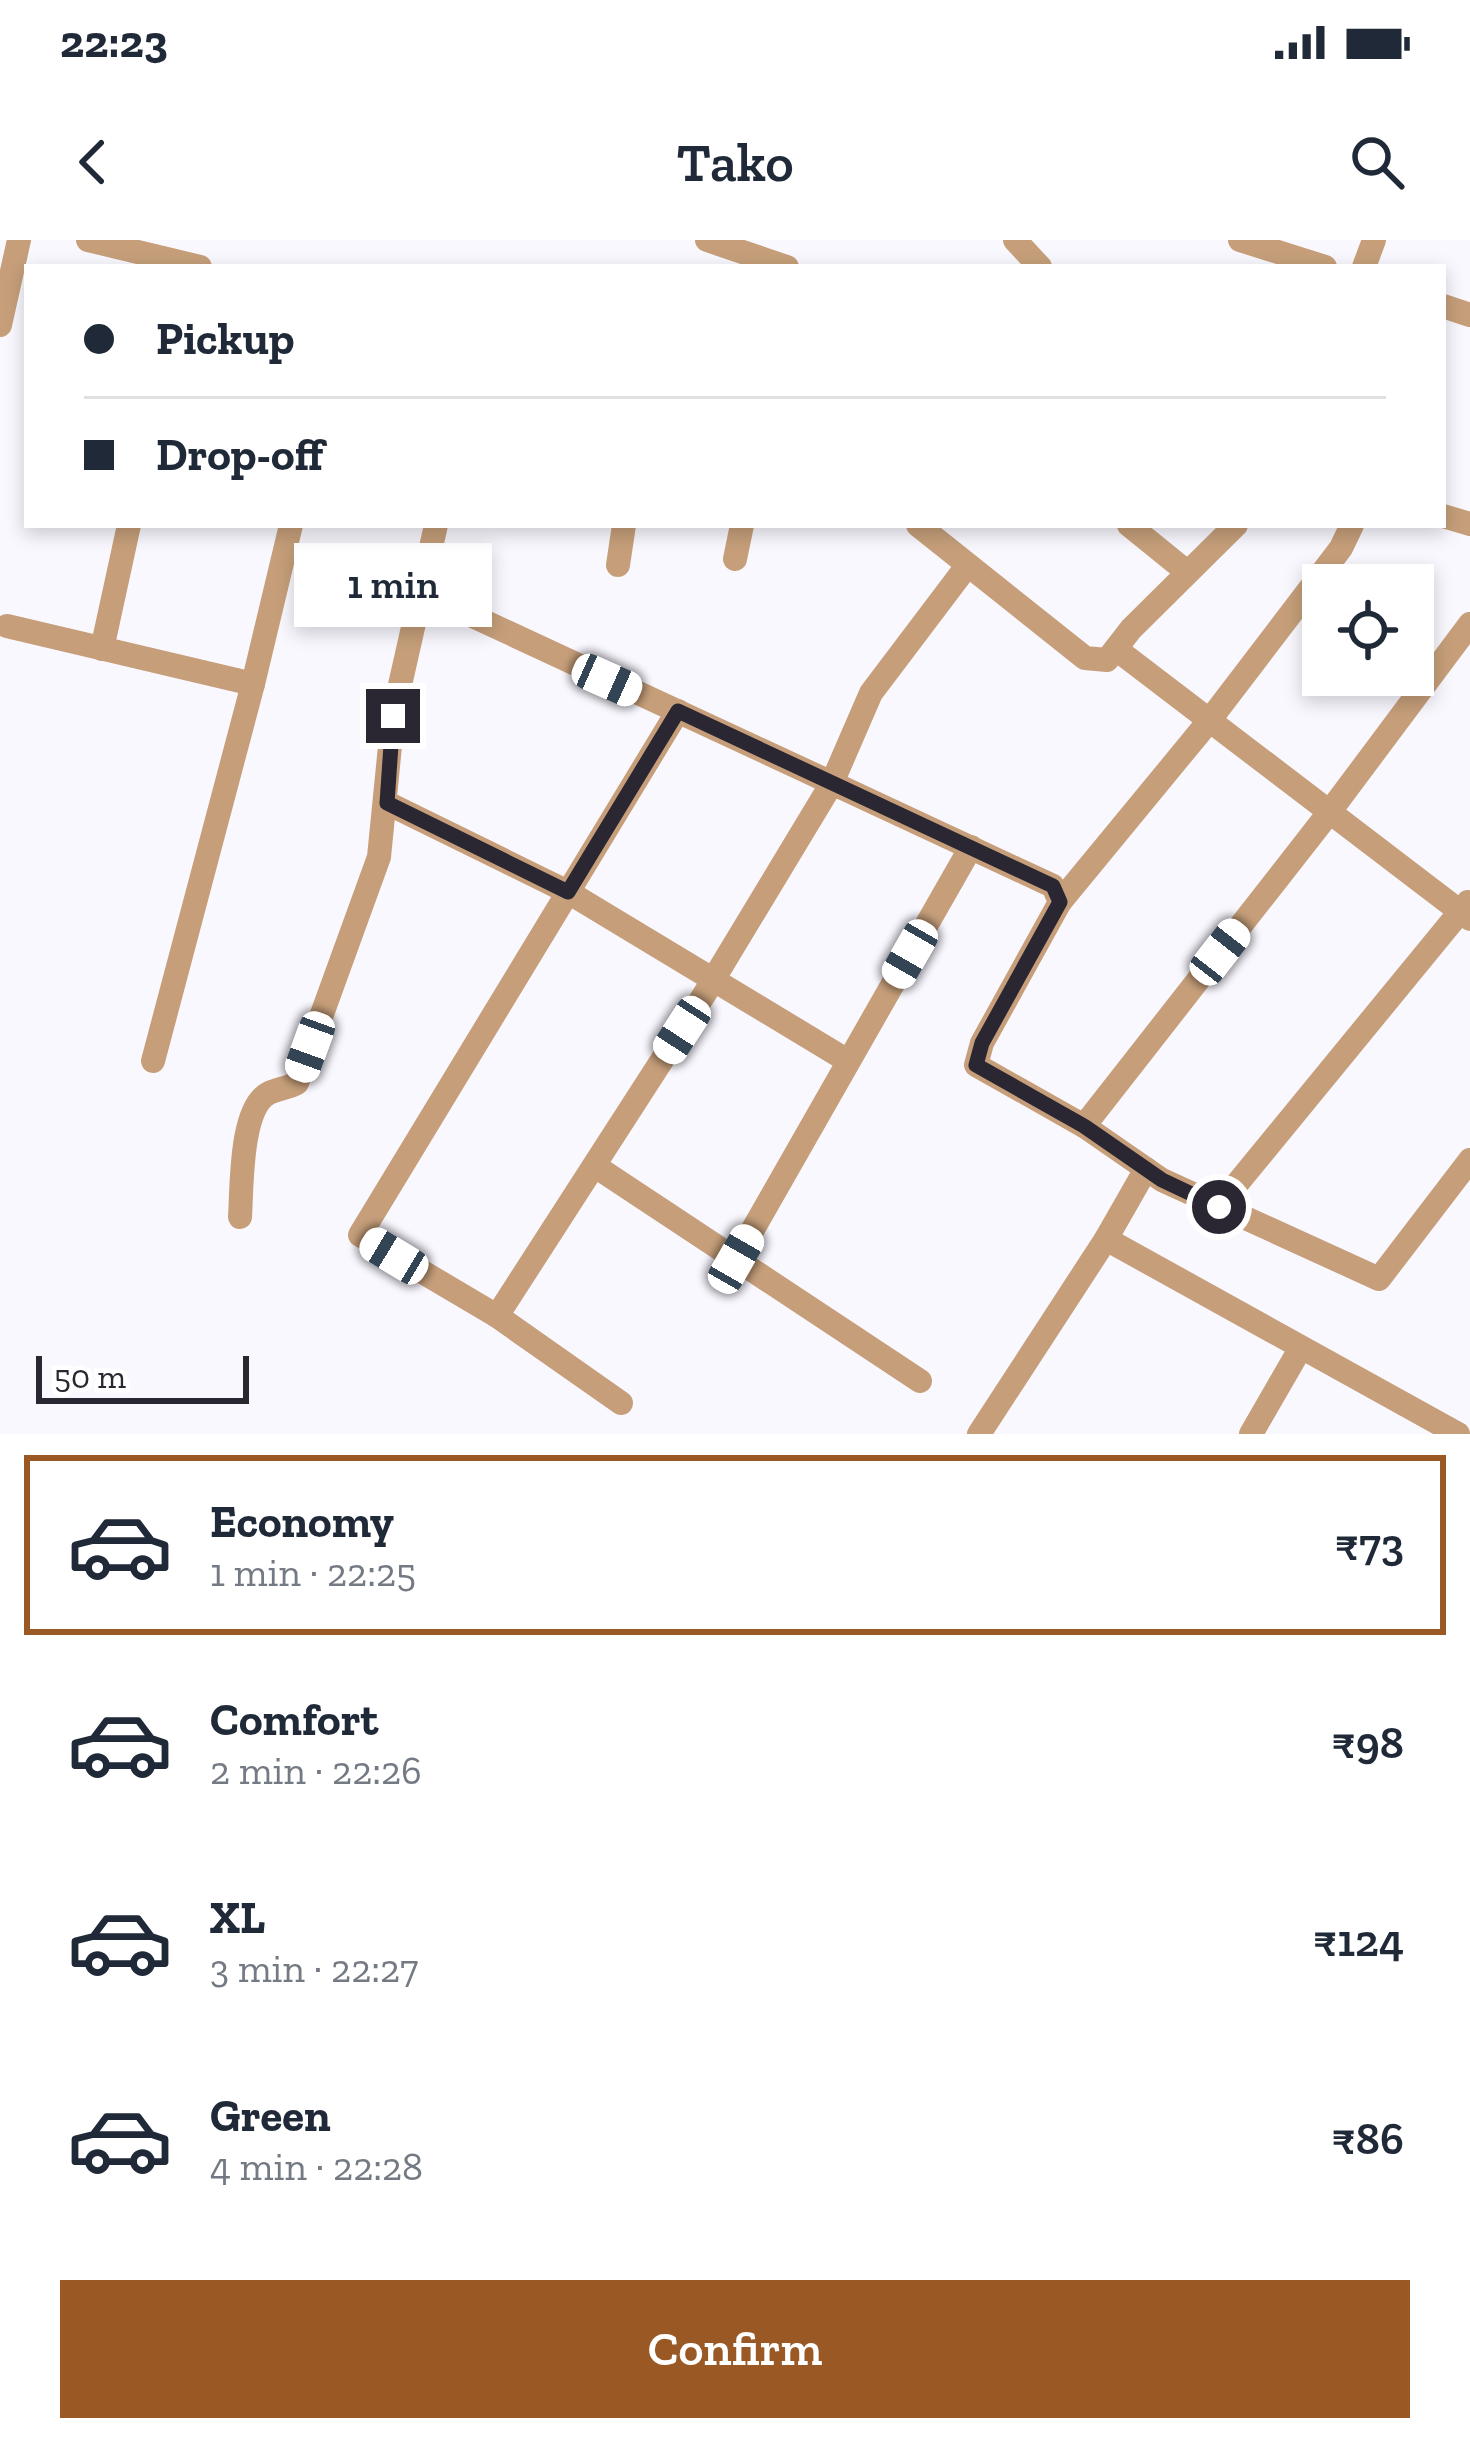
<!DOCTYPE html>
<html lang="en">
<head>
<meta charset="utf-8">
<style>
	:root { --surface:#fff; --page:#f2f2f3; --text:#1f2937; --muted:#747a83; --line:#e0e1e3; --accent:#9a5924 }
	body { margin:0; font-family:"Zilla Slab",serif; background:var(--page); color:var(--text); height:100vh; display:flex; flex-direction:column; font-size:45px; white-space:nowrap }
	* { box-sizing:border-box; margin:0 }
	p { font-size:39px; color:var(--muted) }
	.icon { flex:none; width:66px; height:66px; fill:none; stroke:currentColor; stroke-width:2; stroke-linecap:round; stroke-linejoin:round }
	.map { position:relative; height:1194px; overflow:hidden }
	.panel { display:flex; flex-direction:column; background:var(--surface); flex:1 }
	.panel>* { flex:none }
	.top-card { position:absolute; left:24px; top:24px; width:1422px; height:264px; border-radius:0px; box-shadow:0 6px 18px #0003; display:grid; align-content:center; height:264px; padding:0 60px; background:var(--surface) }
	.fabs { position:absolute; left:1302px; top:324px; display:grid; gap:24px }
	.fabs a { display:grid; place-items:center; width:132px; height:132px; border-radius:0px; background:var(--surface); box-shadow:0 6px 18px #0003; font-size:60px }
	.scale { position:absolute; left:36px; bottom:30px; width:213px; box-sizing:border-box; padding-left:12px; border:6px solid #2a2632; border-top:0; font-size:33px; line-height:42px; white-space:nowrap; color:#2a2632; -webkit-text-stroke:9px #fff; paint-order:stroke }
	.end { position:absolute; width:54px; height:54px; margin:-27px; border:15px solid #2a2632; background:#fff; box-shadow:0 0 0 6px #fff }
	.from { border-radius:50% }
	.bubble { position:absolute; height:84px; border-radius:0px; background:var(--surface); box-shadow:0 6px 18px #0003; font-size:39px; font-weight:600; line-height:84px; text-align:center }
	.car { position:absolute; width:36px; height:72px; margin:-36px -18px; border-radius:15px; box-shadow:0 0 9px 3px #0007; background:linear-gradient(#fff 24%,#345 0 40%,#fff 0 76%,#345 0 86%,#fff 0) }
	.top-card b { display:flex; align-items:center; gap:42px; height:114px; font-size:45px }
	.top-card b+b { border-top:3px solid var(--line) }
	.top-card i { width:30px; height:30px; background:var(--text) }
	ul { padding:21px 0 0; list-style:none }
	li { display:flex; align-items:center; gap:36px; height:180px; margin:0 24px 18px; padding:0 36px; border:6px solid transparent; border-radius:0px }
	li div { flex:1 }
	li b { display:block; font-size:45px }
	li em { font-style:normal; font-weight:600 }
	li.current { border-color:var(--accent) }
	li>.icon { width:108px; height:108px; stroke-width:1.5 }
	.primary-button { display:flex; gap:24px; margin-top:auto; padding:24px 60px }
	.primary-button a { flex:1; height:138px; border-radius:0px; background:var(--accent); color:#fff; font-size:48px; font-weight:600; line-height:138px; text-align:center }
	.status { display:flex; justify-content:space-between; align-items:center; height:84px; padding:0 60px; background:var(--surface); direction:ltr }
	.status svg { height:33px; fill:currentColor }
	header { display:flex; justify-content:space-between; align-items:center; height:156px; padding:0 60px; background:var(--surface); font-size:54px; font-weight:600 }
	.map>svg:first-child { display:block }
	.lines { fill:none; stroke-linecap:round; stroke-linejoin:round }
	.minor { stroke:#c69f7a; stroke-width:24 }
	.route { stroke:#2a2632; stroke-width:15 }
</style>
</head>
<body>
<div class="status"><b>22:23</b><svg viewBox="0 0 49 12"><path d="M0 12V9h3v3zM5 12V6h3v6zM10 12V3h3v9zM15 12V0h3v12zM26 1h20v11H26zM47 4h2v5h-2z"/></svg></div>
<header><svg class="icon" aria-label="back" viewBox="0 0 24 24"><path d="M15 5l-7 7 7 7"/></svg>Tako<svg class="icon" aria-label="search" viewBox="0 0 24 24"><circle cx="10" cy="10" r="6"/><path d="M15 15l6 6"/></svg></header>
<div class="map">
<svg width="1470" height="1194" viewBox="0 0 1470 1194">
	<rect width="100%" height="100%" fill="#faf8ff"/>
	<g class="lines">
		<g class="minor">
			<polyline points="88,0 200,27"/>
			<polyline points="707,0 787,27"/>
			<polyline points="1015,0 1040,27"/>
			<polyline points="1240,0 1325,27"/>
			<polyline points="1364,27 1374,0"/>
			<polyline points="1443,66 1470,75"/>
			<polyline points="0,85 19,0"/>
			<polyline points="1443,276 1470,284"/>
			<polyline points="918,285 1085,418 1107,420 1131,389 1236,285"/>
			<polyline points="1129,285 1187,332"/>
			<polyline points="735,319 742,285"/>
			<polyline points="618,325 624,285"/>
			<polyline points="421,352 436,285"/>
			<polyline points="7,386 253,444"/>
			<polyline points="102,409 129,285"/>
			<polyline points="1116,409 1470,679"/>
			<polyline points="387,563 568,652 848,821"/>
			<polyline points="1060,662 1209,481 1341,308 1352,285"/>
			<polyline points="153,821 253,444 291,285"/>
			<polyline points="1084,886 1162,940 1379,1039 1470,920"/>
			<polyline points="595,926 920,1141"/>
			<polyline points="1218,967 1468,662"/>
			<path d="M240,977C242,947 240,867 269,853C277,849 288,848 297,843L379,617L393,476L421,352L832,543L871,453L967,326"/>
			<polyline points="1106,999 1458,1194"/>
			<polyline points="736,1019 971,607"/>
			<polyline points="497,1076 360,995 678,471"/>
			<polyline points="621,1163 497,1076 704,755 832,543 1053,646 1060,662 982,803 976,825 1084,886 1328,574 1470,384"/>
			<polyline points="979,1194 1106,999 1146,929"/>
			<polyline points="1251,1194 1300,1109"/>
		</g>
	</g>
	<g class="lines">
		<polyline class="route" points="393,476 387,563 568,652 678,471 1053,646 1060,662 982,803 976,825 1084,886 1162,940 1219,967"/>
	</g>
</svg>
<div class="fabs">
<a><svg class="icon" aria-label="locate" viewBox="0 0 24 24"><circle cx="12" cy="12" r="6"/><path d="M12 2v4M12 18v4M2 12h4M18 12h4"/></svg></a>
</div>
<div class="scale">50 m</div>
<i class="end from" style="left:1219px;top:967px"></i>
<i class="end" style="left:393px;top:476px"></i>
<div class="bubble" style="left:294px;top:303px;width:198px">1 min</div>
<i class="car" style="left:607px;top:440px;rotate:114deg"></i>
<i class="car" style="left:1220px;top:712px;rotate:38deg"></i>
<i class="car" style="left:910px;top:714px;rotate:210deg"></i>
<i class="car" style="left:682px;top:790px;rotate:213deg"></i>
<i class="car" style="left:310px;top:807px;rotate:200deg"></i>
<i class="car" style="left:394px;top:1016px;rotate:301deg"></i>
<i class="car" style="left:736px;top:1019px;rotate:30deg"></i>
<div class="top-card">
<b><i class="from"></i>Pickup</b>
<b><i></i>Drop-off</b>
</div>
</div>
<section class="panel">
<ul>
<li class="current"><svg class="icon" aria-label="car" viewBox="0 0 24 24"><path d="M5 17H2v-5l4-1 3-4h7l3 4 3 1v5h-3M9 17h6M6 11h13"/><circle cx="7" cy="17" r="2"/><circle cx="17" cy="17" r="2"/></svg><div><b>Economy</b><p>1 min · 22:25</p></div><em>₹73</em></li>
<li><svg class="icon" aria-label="car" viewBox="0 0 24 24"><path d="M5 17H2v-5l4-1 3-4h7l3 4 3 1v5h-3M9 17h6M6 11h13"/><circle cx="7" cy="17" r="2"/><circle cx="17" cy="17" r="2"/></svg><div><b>Comfort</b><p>2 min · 22:26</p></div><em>₹98</em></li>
<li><svg class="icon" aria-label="car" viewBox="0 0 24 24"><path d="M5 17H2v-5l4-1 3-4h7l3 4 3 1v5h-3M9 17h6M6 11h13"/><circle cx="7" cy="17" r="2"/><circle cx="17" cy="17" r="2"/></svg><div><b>XL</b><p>3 min · 22:27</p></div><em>₹124</em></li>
<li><svg class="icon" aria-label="car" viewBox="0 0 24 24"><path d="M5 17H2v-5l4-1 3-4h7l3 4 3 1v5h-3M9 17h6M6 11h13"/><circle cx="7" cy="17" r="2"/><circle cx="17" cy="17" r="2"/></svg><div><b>Green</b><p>4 min · 22:28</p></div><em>₹86</em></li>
</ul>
<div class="primary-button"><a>Confirm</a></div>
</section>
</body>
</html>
